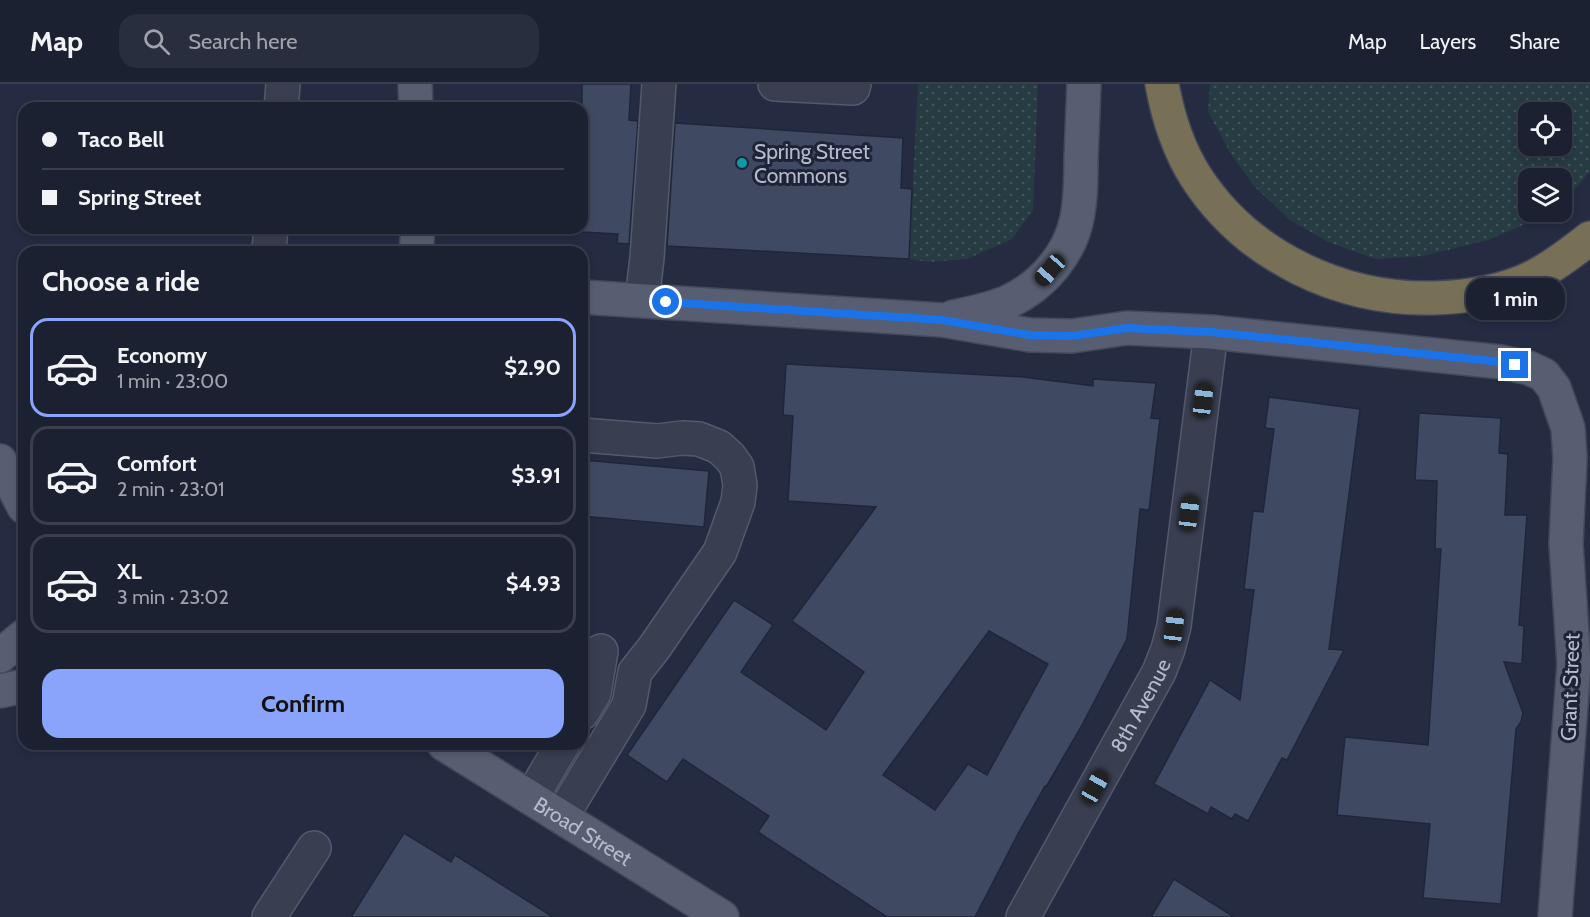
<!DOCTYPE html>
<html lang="en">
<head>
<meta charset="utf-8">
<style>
	:root { --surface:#1c2132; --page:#292e3e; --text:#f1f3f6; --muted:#a0a3ac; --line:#3a3e4d; --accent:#8aa4fc }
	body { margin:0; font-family:Cabin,sans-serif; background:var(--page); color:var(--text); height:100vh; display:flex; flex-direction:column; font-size:22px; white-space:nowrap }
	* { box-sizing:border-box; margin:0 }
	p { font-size:20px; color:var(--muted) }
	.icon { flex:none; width:33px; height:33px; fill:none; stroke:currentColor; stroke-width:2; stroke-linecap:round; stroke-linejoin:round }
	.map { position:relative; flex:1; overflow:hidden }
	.side { position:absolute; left:18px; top:162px; width:570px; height:504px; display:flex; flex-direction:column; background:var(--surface); border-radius:18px; box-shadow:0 3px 9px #0003,0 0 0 2px var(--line) }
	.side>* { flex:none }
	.guide { position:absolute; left:18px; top:18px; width:570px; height:132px; border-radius:18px; box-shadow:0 3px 9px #0003,0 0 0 2px var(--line); display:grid; align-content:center; height:132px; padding:0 24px; background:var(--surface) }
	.tools { position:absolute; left:1518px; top:18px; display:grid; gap:12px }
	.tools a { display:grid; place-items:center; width:54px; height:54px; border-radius:12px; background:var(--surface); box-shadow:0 3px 9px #0003,0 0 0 2px var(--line); font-size:30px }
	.end { position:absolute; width:27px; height:27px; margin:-14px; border:8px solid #1a73e8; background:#fff; box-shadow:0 0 0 3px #fff }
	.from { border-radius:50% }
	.bubble { position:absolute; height:42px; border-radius:18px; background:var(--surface); box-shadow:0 3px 9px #0003,0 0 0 2px var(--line); font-size:20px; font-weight:700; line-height:42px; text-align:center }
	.car { position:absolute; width:18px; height:36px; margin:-18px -9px; border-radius:8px; box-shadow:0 0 4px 2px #0007; background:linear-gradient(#222 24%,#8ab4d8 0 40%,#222 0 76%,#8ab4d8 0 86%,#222 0) }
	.guide b { display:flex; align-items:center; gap:21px; height:57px; font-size:22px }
	.guide b+b { border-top:2px solid var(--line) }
	.guide i { width:15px; height:15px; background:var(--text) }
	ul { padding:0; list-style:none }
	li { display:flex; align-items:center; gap:18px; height:99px; margin:0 12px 9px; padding:0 12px; border:3px solid var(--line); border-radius:18px }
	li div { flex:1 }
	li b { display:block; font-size:22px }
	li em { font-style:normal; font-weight:700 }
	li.current { border-color:var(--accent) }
	li>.icon { width:54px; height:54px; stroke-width:1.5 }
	h2 { padding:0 24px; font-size:27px; line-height:72px }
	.action { display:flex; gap:12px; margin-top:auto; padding:12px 24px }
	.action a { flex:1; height:69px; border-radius:18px; background:var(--accent); color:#111; font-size:24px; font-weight:700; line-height:69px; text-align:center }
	header { display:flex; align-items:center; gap:36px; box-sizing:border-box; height:84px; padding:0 30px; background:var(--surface); border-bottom:2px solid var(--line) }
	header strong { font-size:28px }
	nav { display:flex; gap:33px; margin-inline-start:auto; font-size:21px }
	.search { width:420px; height:54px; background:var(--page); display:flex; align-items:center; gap:15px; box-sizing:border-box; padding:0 21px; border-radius:18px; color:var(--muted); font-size:22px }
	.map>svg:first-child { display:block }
	.grass { fill:url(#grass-dots); fill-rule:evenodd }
	.building { fill:#404962; stroke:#202639; stroke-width:1.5; fill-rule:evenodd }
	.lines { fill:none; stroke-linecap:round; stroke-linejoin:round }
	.minor-casing { stroke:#545a6c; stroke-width:36 }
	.major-casing { stroke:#43485a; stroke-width:36 }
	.highway-casing { stroke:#414759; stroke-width:36 }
	.minor { stroke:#393f51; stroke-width:33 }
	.major { stroke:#575e71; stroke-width:33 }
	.highway { stroke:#787056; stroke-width:33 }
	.route { stroke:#1a73e8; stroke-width:8 }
	.culture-dot { fill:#0f9aa8; stroke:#1e2437; stroke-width:2 }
	.labels { text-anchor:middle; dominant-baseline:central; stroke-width:6; stroke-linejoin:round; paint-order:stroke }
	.poi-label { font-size:21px; fill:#b6bbcc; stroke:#1e2437; text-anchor:start }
	.street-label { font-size:21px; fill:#b6bbcc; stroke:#1e2437 }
</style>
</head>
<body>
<header>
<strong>Map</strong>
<div class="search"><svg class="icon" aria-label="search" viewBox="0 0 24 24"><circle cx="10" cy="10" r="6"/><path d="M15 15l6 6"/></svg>Search here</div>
<nav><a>Map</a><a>Layers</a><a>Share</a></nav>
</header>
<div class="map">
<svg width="1590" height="833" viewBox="0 0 1590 833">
	<defs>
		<pattern id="grass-dots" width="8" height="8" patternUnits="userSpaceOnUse" patternTransform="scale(1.5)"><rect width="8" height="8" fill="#273b43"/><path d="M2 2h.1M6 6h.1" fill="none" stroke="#44555d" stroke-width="1.8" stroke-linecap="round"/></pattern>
	</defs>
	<rect width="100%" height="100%" fill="#252c42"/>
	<g class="grass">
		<polygon points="918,0 1038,0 1033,126 1012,155 967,175 929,178 909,175"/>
		<path d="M1210,0H1590V87L1562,121V94H1528V128H1552L1488,156L1423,172L1376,175L1328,158L1290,136L1254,102L1231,70L1208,28ZM1528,28H1562V62H1528Z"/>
	</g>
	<g class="building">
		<polygon points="582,0 631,0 629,36 638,37 629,160 617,159 618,150 582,148"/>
		<polygon points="675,39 903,54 901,104 912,105 909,175 667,162"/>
		<path d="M786,280L1023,293L1093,302V295L1156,299L1151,334L1160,335L1158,351L1149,426L1140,425L1127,555L1081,643L1046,703L1045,702L1019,748L975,833H887L758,748L769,732L683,675L667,698L627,671L734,516L773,541L741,588L826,646L864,588L792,537L876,423L788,417L793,332L783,331ZM989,547L1048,580L987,691L968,680L935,726L883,691Z"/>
		<polygon points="1269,313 1360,325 1329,565 1344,566 1287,676 1282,674 1248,737 1235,730 1232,735 1211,723 1208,730 1154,700 1210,596 1240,616 1254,506 1244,505 1253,427 1263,428 1274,345 1265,344"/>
		<polygon points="1419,329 1501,334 1499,369 1508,370 1505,431 1527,431 1519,541 1524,542 1522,580 1504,578 1523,629 1521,638 1516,645 1501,820 1423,814 1430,740 1337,731 1345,653 1428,661 1441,465 1435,465 1437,397 1415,396"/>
		<polygon points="582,376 709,387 704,443 582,432"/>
		<polygon points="404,749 451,778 455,771 553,833 351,833"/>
		<polygon points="1174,795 1234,833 1151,833"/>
	</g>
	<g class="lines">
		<defs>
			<g id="minor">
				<polyline points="775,0 853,4 854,0"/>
				<polyline points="281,24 283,0"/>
				<polyline points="267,168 269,166 271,144"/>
				<polyline points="642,216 647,174 659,0"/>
				<polyline points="582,629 594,609 601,567"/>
				<polyline points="531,714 563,660"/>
				<polyline points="562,732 629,621 635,588 654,564 720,468 738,418 740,401 737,383 730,373 719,363 699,355 682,354 657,357 582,351"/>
				<polyline points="269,833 314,764"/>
				<path id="s1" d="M1023,833L1159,588L1168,565L1174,542L1211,248"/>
			</g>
			<g id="major">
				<polyline points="415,0 416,24"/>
				<polyline points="416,168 418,144"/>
				<polyline points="582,213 942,236 1030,251 1072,252 1127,244 1211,248 1501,278 1529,284 1544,291 1554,304 1568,344 1570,374 1566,460 1574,580 1555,833"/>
				<path d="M953,233C972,229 993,225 1010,217C1043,201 1070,170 1077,134C1081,114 1081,94 1081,74C1082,49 1083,25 1084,0"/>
				<polyline points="0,377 24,423"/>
				<polyline points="0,572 24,552"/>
				<polyline points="0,607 24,602"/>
				<path id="s2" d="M444,660L722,833"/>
			</g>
			<path id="highway" d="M1162,0C1168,33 1178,65 1196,93C1247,172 1340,216 1433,214C1469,213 1510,207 1542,188C1559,178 1575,166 1590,154"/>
		</defs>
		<use href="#minor" class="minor-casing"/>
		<use href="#major" class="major-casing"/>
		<use href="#highway" class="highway-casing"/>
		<use href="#minor" class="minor"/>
		<use href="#major" class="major"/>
		<use href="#highway" class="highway"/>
	</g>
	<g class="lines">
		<polyline class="route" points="666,218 942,236 1030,251 1072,252 1127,244 1211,248 1501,278 1515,281"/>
	</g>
	<circle class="culture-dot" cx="742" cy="79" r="6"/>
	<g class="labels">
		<g class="poi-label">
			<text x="754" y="67">Spring Street<tspan x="754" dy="24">Commons</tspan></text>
		</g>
		<g class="street-label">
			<text transform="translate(1570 603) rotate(-88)">Grant Street</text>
			<text stroke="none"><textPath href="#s1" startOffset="242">8th Avenue</textPath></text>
			<text stroke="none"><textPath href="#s2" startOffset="164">Broad Street</textPath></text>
		</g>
	</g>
</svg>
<div class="tools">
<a><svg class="icon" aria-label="locate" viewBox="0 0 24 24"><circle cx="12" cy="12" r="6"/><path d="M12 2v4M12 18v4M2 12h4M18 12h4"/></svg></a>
<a><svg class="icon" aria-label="layers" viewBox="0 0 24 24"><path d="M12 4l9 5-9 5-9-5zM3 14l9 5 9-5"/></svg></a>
</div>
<i class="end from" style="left:666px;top:218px"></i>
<i class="end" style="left:1515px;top:281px"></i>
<div class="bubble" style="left:1466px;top:194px;width:99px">1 min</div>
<i class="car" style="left:1050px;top:186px;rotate:221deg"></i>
<i class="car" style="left:1203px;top:316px;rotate:7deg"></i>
<i class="car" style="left:1189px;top:429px;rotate:7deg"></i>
<i class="car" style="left:1174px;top:543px;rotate:7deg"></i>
<i class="car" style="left:1095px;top:703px;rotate:29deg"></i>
<div class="guide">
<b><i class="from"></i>Taco Bell</b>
<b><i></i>Spring Street</b>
</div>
<section class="side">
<h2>Choose a ride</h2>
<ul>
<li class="current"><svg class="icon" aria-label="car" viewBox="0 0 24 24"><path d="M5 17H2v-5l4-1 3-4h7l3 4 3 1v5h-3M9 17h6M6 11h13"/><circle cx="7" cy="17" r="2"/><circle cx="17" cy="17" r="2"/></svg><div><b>Economy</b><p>1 min · 23:00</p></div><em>$2.90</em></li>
<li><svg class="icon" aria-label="car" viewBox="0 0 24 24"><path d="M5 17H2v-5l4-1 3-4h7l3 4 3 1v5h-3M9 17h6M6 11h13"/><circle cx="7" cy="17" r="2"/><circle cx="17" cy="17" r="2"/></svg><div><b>Comfort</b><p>2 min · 23:01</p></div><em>$3.91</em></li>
<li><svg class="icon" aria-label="car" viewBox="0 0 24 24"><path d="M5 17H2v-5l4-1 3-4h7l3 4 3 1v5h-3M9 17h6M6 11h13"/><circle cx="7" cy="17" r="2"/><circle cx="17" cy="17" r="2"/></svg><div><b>XL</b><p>3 min · 23:02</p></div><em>$4.93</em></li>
</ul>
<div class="action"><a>Confirm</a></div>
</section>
</div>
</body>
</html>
